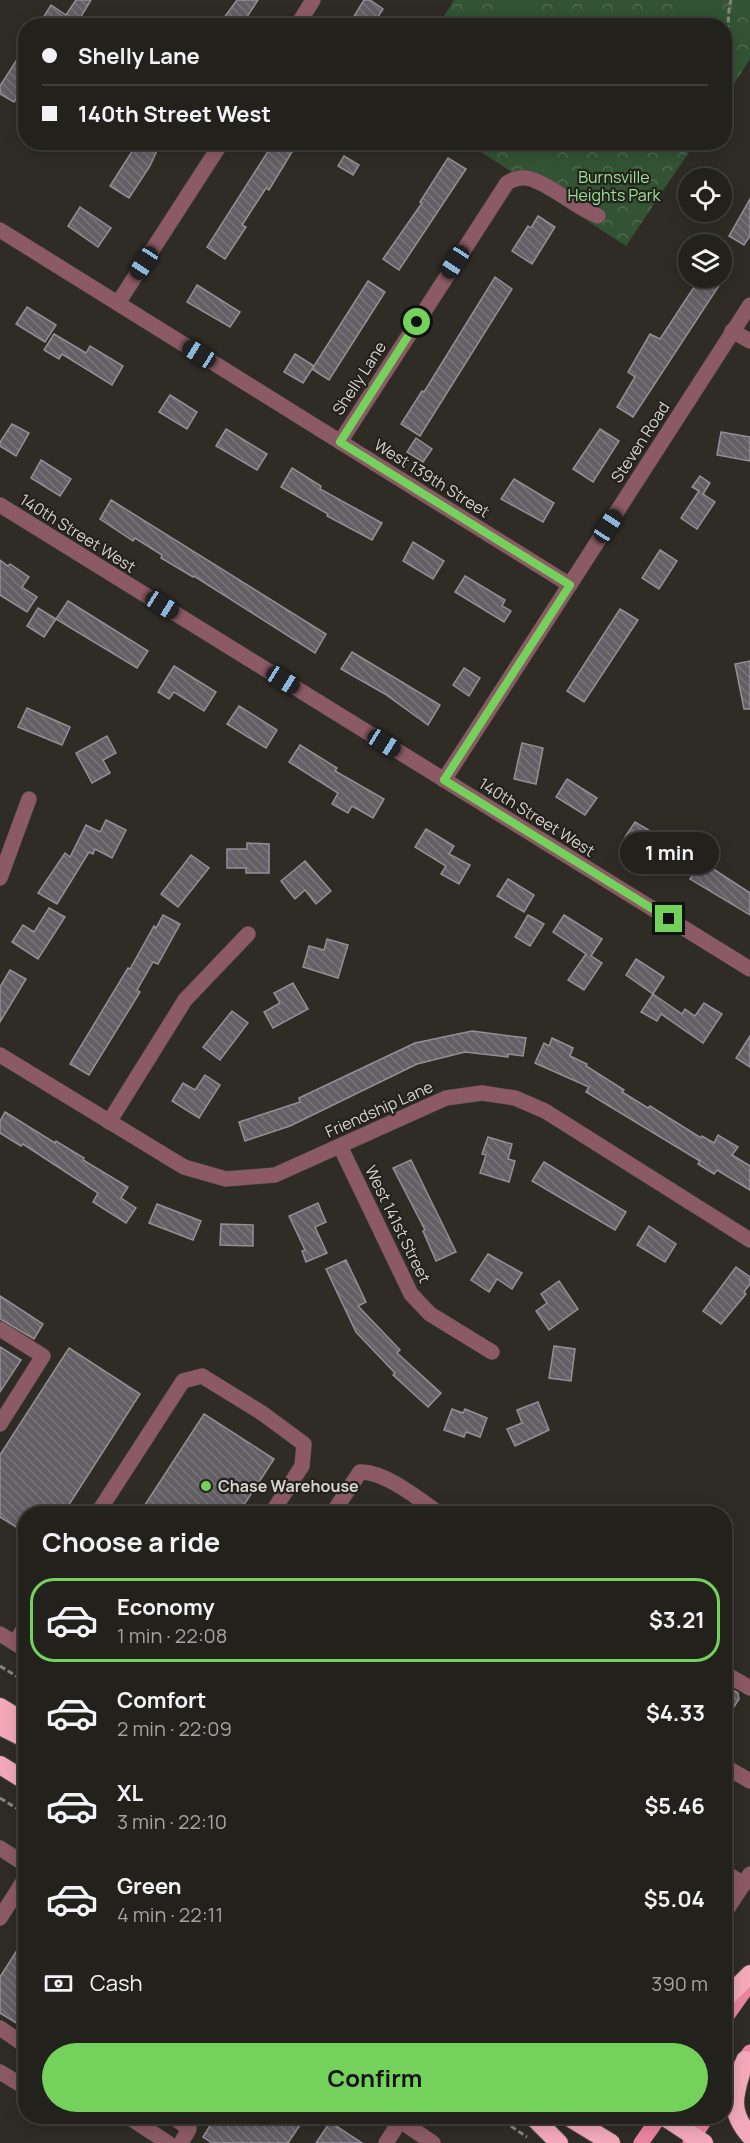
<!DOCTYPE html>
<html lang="en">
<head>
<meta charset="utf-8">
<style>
	:root { --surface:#23211c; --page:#2b2925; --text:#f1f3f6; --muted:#a3a3a3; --line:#403e3b; --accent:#74d25c }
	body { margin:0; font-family:Manrope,sans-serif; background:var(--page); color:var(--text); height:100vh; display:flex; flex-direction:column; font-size:22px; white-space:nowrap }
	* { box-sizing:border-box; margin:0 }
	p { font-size:20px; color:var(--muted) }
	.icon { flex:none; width:33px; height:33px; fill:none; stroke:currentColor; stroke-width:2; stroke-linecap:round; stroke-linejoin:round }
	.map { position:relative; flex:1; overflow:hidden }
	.sheet { position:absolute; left:18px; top:1506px; width:714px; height:618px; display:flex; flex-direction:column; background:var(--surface); border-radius:24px; box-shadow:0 3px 15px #0003,0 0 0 2px var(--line) }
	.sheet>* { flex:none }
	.guide { position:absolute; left:18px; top:18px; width:714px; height:132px; border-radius:24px; box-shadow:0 3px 15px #0003,0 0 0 2px var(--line); display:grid; align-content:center; height:132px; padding:0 24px; background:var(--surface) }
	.buttons { position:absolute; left:678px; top:168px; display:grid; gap:12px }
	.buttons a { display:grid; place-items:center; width:54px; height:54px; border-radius:50%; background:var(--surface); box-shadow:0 3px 15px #0003,0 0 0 2px var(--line); font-size:30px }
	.end { position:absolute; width:27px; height:27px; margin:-14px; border:8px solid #74d25c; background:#111; box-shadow:0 0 0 3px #111 }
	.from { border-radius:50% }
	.bubble { position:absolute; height:42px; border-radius:21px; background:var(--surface); box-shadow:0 3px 15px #0003,0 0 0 2px var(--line); font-size:20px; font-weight:700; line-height:42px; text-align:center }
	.car { position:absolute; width:18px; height:36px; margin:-18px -9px; border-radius:8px; box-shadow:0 0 4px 2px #0007; background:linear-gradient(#222 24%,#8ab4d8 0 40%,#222 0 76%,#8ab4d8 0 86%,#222 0) }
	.guide b { display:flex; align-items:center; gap:21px; height:57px; font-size:22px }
	.guide b+b { border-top:2px solid var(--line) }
	.guide i { width:15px; height:15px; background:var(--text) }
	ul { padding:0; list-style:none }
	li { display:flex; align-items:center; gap:18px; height:84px; margin:0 12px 9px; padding:0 12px; border:3px solid transparent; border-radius:24px }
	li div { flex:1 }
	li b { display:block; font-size:22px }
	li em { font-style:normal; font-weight:700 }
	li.on { border-color:var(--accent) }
	li>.icon { width:54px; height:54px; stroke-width:1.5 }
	h2 { padding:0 24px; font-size:27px; line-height:72px }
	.pay { display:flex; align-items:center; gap:15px; height:66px; padding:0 24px; font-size:22px }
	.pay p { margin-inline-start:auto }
	.action { display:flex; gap:12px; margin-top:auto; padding:12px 24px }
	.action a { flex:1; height:69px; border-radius:36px; background:var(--accent); color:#111; font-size:24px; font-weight:700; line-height:69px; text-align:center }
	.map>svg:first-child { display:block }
	.park { fill:url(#park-crowns) }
	.garden { fill:#325334 }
	.building { fill:url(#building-back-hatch); stroke:#948f95; stroke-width:1.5 }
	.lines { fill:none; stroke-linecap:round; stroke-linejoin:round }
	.minor-casing { stroke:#4a4741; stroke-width:16 }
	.major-casing { stroke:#4a4741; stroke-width:16 }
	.highway-casing { stroke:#4a4741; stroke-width:20 }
	.path { stroke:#85837e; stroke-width:3; stroke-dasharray:6 3; stroke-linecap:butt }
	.minor { stroke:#8c5a65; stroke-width:15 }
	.major { stroke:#eb849d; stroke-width:15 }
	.highway { stroke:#f3a9b8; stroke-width:18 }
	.route { stroke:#74d25c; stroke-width:8 }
	.poi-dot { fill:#74d25c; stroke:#25221c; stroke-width:2 }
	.labels { text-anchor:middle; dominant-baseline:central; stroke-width:4.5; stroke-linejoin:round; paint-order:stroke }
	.park-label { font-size:16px; fill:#99e29c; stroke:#25221c }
	.street-label { font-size:16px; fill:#d5d3d0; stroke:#25221c }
	.poi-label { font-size:16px; font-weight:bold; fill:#d5d3d0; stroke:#25221c; text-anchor:start }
</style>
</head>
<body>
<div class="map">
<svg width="750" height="2143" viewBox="0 0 750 2143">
	<defs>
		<pattern id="park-crowns" width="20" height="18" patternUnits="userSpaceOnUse" patternTransform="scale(1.5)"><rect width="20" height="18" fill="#325334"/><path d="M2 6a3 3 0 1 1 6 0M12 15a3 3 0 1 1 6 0" fill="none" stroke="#4f6b50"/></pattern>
		<pattern id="building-back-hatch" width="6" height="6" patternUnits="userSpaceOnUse" patternTransform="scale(1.5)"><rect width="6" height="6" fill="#635f65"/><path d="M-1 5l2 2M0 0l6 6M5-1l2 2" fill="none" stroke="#78757a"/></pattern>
	</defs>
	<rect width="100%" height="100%" fill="#2f2c26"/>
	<g class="park">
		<polygon points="454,0 750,0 750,59 725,98 724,26 438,26"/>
		<polygon points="467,143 695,143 626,246"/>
	</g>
	<g class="garden">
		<polygon points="499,0 523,0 542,25 484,25"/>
		<polygon points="673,0 716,0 703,25 699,26"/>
		<polygon points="499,143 561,143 553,176"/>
	</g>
	<g class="building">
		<polygon points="76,0 91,0 77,23 81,26 38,26 51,5 66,15"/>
		<polygon points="237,0 258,0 241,26 218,26"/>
		<polygon points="364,0 370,0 383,9 372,26 348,26"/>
		<polygon points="16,61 26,68 26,84 14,102 0,94 0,86"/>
		<polygon points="138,142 161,142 150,166 129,198 110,186"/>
		<polygon points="274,142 298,142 269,190 266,188 242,225 246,227 225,259 207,247"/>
		<polygon points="344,156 359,165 353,175 338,166"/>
		<polygon points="448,158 466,169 399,270 383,259 422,203 420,202"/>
		<polygon points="750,199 750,236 744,245 729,236"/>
		<polygon points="80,207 111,228 98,247 68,226"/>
		<polygon points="538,216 555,227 532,264 512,251 528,226 531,228"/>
		<polygon points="495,277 512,289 420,436 401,424 422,391 424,392"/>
		<polygon points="700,278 724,278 633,417 617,407 635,377 628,372 650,334 660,339"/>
		<polygon points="368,281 385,292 329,380 312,369"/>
		<polygon points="197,285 240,312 230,327 187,302"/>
		<polygon points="27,307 56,325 45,342 16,324"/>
		<polygon points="54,334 86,353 90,346 123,366 112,385 62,354 59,359 44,350"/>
		<polygon points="295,354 314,366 303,383 284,372"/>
		<polygon points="170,395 197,412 187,429 159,412"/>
		<polygon points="12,424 29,433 16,456 0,446 0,442"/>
		<polygon points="226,429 267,454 257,470 216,446"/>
		<polygon points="600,429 619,441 593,482 573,469"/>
		<polygon points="721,432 750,437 750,461 717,455"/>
		<polygon points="416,438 432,449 423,462 407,452"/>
		<polygon points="41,460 71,479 60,496 31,478"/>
		<polygon points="292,468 321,486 320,489 382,523 372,540 327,516 328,514 281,487"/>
		<polygon points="700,476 710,483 703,494 715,502 697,529 681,518 699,491 692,487"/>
		<polygon points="514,479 554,503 543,522 501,499"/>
		<polygon points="111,500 326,634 315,653 194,576 193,577 161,558 162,555 135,538 133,541 100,519"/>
		<polygon points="413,542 444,561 433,579 403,561"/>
		<polygon points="660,550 677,561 659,589 642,578"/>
		<polygon points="0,560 8,566 10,564 29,577 22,587 37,597 27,612 0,595"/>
		<polygon points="465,576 505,600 502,606 511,611 504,622 455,592"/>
		<polygon points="68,601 148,651 137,668 56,619"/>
		<polygon points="38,608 56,619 44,637 27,626"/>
		<polygon points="620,609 638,620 584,702 567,691"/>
		<polygon points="352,652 440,705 428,725 385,694 341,669"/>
		<polygon points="750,661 750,709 744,709 735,664"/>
		<polygon points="174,666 216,692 204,711 174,692 169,699 158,692"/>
		<polygon points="464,668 480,678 469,696 453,685"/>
		<polygon points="239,706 277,730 266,748 227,724"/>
		<polygon points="27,708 70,727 62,745 18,727"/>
		<polygon points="107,736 116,753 103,760 110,773 92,783 76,753"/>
		<polygon points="522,743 543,748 536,784 514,779"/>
		<polygon points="300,745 337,768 335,771 384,799 373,818 352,806 348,813 332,804 338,793 289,762"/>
		<polygon points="567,779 597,798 585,815 556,797"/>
		<polygon points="106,820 126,830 112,858 95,849 93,854 89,852 57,904 38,893 65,853 70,857 86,825 100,832"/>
		<polygon points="635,822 667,841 657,857 625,837"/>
		<polygon points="426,829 454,846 449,854 470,865 459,884 441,874 446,866 415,847"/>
		<polygon points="247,843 269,844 269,873 246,873 246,868 227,868 227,849 247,849"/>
		<polygon points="191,855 209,868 178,907 161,894"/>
		<polygon points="305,861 331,891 316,904 305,890 295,899 281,881"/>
		<polygon points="701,861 750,893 750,915 690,879"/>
		<polygon points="508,879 534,895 524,912 497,896"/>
		<polygon points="49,908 65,917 38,959 12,942 23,925 34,932"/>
		<polygon points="163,915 180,924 158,964 153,962 137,990 140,992 89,1075 70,1064 128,968 130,969 154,926 156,928"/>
		<polygon points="528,915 544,924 530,946 515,937"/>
		<polygon points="564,915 602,939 591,956 602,963 584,990 568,980 586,954 553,932"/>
		<polygon points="327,939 348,945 338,978 303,967 309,946 324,950"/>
		<polygon points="636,959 664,977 653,994 626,975"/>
		<polygon points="10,970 26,979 0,1022 0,987"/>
		<polygon points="293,983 308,1009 273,1028 264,1012 280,1003 274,993"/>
		<polygon points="653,994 682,1014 685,1009 695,1016 704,1003 722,1014 703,1043 661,1014 657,1021 641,1012"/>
		<polygon points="232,1011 248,1023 220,1060 203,1047"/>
		<polygon points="472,1031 526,1038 523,1056 508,1054 508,1057 465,1052 417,1064 290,1126 245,1141 239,1122 300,1102 299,1098 415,1043"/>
		<polygon points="750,1036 750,1067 736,1058"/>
		<polygon points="552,1038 573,1048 570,1056 587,1064 586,1066 624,1090 622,1092 648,1108 650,1106 701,1138 702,1136 714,1143 718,1135 738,1147 732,1155 750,1166 750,1190 717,1170 714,1174 698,1164 700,1161 586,1092 589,1087 535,1063 544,1043 549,1046"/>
		<polygon points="205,1075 220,1085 199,1118 172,1101 183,1083 195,1090"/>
		<polygon points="5,1112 55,1143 56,1141 84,1158 83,1160 128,1187 121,1198 136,1208 126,1223 93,1202 98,1193 23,1144 21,1146 0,1133 0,1121"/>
		<polygon points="488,1137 512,1144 508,1159 515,1161 509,1182 480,1173 486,1155 482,1154"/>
		<polygon points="411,1160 456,1252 436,1261 423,1231 425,1230 393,1168"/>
		<polygon points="544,1162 626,1212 615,1230 532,1181"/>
		<polygon points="318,1203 326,1222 315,1227 327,1253 306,1262 302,1251 305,1250 289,1216"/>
		<polygon points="157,1204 201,1221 193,1240 149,1223"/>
		<polygon points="221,1224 253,1225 253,1246 220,1245"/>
		<polygon points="649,1226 676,1244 665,1262 637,1245"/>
		<polygon points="488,1254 522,1273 512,1289 497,1279 489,1292 471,1280"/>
		<polygon points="346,1260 366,1302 358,1306 400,1350 397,1353 441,1393 428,1407 393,1375 395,1373 356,1332 326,1269"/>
		<polygon points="736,1267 750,1277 750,1284 744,1292 746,1294 721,1324 703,1311"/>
		<polygon points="559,1281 578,1309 549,1330 536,1311 547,1303 541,1294"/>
		<polygon points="0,1296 43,1324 34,1339 0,1319"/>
		<polygon points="554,1346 575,1349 571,1381 549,1378"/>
		<polygon points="0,1347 21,1360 0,1392"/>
		<polygon points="69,1348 140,1394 63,1514 26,1514 26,1533 0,1517 0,1455"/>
		<polygon points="538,1402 549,1430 515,1446 507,1429 522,1423 517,1410"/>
		<polygon points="452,1409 463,1413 465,1409 487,1418 480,1437 466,1432 464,1437 444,1430"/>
		<polygon points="204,1414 274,1459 238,1514 139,1514"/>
		<polygon points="724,1685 738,1693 739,1699 724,1722"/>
		<polygon points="26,1936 26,2029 0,2013 0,1977"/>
		<polygon points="216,2116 306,2116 288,2143 212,2143 203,2137"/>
		<polygon points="330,2122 362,2143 316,2143"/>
	</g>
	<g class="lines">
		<defs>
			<g id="minor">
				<polyline points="297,26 313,0"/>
				<polyline points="0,230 570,585"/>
				<polyline points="118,303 222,142"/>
				<polyline points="732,331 750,341"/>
				<path d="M340,442L507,183C515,178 525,176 534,180C557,189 575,207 598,216"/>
				<polyline points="0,505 750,969"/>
				<polyline points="444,780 750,305"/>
				<polyline points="0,878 29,799"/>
				<polyline points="0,1055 184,1167 226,1179 275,1175 446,1098 482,1093 515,1098 545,1111 750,1240"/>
				<polyline points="109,1122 185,1000 248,934"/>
				<polyline points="340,1146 411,1294 430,1314 492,1352"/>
				<polyline points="0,1329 43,1356 0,1424"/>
				<polyline points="97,1514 183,1381 202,1376 262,1413 304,1444 302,1466 271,1514"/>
				<path d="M332,1514L360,1472C385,1471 420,1500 440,1514"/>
				<polyline points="0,1634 26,1650"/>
				<polyline points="15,1643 26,1625"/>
				<polyline points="724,1673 750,1688"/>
				<polyline points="724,1766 750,1781"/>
				<polyline points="0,1848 26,1865"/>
				<polyline points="724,1872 744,1884"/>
				<polyline points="724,1914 750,1874"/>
				<polyline points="0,1918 26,1877"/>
				<polyline points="0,2028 26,2046"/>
				<polyline points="0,2072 26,2088"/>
				<polyline points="127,2116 168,2143"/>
				<polyline points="172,2116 189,2129 181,2143"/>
				<polyline points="393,2116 433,2143"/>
				<polyline points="386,2143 400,2121"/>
			</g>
			<g id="major">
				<polyline points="724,2020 750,1983"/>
				<polyline points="724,2090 750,2052"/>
				<polyline points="641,2143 660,2116"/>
				<polyline points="690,2143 707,2116"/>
			</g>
			<g id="highway">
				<polyline points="0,1707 26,1723"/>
				<polyline points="0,1726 26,1739"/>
				<polyline points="0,1765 26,1781"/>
				<polyline points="724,2000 750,1974"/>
				<path d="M745,2060C736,2091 726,2109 750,2136"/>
				<polyline points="532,2116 559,2143"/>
				<polyline points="567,2116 611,2143"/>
				<polyline points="663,2116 704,2143"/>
			</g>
		</defs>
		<use href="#minor" class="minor-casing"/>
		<use href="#major" class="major-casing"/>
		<use href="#highway" class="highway-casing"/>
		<g class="path">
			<path d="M724,49C731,33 726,17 731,0"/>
			<polyline points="647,146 655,142"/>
			<polyline points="0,1666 26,1682"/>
			<polyline points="0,1798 26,1814"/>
			<polyline points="496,2116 527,2137"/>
		</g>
		<use href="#minor" class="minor"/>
		<use href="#major" class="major"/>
		<use href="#highway" class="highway"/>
	</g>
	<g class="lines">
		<polyline class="route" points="417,322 340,442 570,585 444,780 669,919"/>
	</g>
	<circle class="poi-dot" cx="206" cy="1486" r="6"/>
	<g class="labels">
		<g class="park-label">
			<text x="614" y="177">Burnsville<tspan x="614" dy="18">Heights Park</tspan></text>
		</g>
		<g class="street-label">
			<text transform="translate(359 378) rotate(-57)">Shelly Lane</text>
			<text transform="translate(640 442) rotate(-57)">Steven Road</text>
			<text transform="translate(432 478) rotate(32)">West 139th Street</text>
			<text transform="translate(78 533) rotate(32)">140th Street West</text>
			<text transform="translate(537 817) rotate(32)">140th Street West</text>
			<text transform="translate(379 1109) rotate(-24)">Friendship Lane</text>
			<text transform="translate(398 1224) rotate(64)">West 141st Street</text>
		</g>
		<g class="poi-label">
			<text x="218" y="1486">Chase Warehouse</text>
		</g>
	</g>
</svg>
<div class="buttons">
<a><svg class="icon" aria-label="locate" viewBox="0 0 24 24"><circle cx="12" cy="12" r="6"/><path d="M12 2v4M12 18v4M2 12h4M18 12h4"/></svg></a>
<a><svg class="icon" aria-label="layers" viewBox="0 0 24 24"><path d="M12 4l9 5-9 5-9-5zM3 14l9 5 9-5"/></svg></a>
</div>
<i class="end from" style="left:417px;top:322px"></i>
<i class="end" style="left:669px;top:919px"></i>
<div class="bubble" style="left:620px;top:832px;width:99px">1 min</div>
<i class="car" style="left:455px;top:262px;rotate:213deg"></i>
<i class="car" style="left:144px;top:263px;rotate:213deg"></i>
<i class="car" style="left:199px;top:354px;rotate:302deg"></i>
<i class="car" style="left:608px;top:526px;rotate:33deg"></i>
<i class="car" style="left:162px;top:605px;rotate:122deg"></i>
<i class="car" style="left:283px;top:680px;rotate:122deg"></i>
<i class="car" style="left:384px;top:743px;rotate:122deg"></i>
<div class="guide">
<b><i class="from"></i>Shelly Lane</b>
<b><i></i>140th Street West</b>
</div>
<section class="sheet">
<h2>Choose a ride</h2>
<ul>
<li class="on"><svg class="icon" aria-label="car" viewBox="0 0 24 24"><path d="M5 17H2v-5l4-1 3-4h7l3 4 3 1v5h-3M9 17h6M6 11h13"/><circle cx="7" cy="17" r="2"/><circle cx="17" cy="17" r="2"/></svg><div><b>Economy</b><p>1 min · 22:08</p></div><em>$3.21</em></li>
<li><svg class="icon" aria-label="car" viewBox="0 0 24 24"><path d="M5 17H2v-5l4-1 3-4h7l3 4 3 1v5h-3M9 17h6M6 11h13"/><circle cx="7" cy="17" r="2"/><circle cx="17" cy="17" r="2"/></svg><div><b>Comfort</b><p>2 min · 22:09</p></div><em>$4.33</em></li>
<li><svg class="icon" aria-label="car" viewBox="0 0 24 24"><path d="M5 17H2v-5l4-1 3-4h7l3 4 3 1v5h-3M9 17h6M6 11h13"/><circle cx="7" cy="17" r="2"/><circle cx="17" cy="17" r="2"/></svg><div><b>XL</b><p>3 min · 22:10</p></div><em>$5.46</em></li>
<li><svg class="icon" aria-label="car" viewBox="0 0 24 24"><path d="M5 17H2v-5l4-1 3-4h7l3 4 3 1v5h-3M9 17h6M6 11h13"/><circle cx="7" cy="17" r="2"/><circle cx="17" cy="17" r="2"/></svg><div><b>Green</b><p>4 min · 22:11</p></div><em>$5.04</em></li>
</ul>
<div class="pay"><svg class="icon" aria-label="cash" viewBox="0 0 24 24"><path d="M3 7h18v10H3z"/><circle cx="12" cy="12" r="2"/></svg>Cash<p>390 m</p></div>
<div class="action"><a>Confirm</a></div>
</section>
</div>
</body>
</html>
